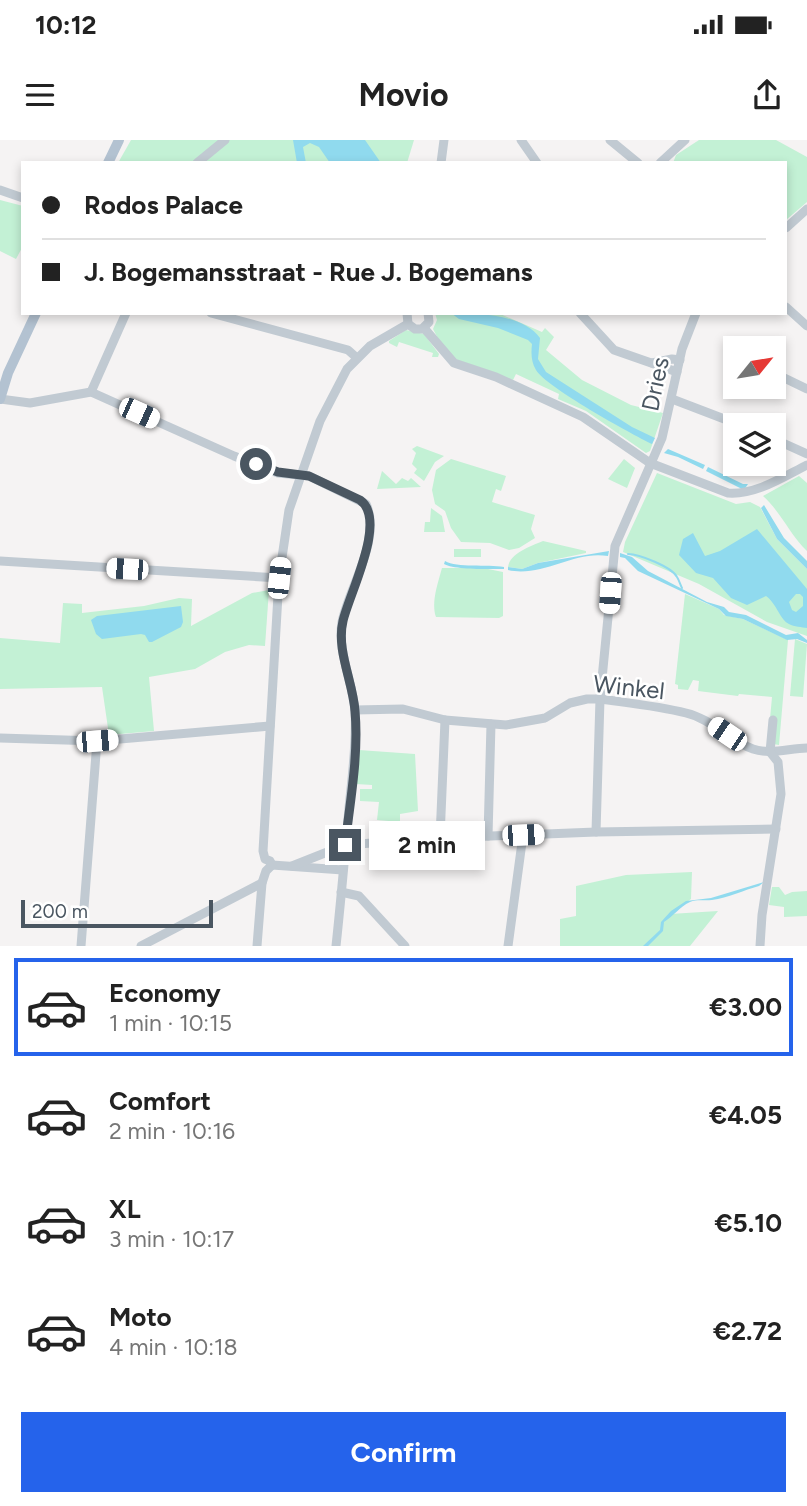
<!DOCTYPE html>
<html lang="en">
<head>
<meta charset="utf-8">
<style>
	:root { --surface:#fff; --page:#f6f6f6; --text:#222; --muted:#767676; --line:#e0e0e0; --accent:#2563eb }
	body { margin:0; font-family:Figtree,sans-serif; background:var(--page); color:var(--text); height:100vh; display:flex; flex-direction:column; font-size:26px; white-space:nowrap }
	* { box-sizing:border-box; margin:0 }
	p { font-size:23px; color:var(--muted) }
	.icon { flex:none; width:38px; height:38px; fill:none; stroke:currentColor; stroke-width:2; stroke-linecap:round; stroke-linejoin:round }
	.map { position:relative; height:806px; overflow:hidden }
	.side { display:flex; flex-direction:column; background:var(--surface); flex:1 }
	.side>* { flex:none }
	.top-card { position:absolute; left:21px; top:21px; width:766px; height:154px; border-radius:0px; box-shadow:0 4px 10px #0003; display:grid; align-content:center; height:154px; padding:0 21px; background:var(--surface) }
	.needle { width:46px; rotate:60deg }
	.buttons { position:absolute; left:723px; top:196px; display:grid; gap:14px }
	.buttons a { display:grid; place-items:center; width:63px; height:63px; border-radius:0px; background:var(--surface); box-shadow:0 4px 10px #0003; font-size:35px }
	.scale { position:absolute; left:21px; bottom:18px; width:192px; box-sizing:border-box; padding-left:7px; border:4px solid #4a5661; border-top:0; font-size:19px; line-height:24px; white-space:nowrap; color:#4a5661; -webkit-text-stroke:5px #fff; paint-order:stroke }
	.end { position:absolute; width:32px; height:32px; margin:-16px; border:9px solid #4a5661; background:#fff; box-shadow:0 0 0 4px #fff }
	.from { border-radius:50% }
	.bubble { position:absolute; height:49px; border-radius:0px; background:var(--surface); box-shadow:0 4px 10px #0003; font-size:23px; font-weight:700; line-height:49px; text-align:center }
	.car { position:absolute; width:21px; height:42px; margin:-21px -10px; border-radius:9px; box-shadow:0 0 5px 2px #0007; background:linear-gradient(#fff 24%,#345 0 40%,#fff 0 76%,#345 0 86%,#fff 0) }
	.top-card b { display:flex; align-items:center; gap:24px; height:66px; font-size:26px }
	.top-card b+b { border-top:2px solid var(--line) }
	.top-card i { width:18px; height:18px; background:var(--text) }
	ul { padding:12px 0 0; list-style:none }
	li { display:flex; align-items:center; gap:21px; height:98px; margin:0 14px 10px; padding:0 7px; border:4px solid transparent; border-radius:0px }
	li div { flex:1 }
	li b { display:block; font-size:26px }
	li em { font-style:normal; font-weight:700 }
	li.on { border-color:var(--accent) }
	li>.icon { width:63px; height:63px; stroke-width:1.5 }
	.button { display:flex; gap:14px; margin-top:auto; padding:14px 21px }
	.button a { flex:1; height:80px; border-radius:0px; background:var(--accent); color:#fff; font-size:28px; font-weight:700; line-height:80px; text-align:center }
	.status { display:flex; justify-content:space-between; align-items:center; height:49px; padding:0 35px; background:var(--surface); direction:ltr }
	.status svg { height:19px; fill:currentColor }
	header { display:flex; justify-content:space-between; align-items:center; height:91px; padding:0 21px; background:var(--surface); font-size:32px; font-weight:700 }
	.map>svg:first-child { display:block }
	.green { fill:#c3f1d5 }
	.water { fill:#90daee; fill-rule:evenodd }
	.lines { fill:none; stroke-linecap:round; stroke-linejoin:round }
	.stream { stroke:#90daee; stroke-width:2 }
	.minor { stroke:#c1cad2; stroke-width:9 }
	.major { stroke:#b3c2d1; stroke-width:10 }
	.route { stroke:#4a5661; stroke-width:9 }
	.labels { text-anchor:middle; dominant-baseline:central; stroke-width:5; stroke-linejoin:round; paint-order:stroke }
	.street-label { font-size:24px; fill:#4a5661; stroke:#fff }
</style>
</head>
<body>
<div class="status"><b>10:12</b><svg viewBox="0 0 49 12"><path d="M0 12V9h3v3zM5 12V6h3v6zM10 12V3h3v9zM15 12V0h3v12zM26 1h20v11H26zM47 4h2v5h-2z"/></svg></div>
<header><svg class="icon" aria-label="menu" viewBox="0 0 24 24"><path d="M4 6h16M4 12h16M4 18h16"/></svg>Movio<svg class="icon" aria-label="share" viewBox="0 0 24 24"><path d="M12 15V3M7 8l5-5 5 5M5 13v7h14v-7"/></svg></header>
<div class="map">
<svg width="807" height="806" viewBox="0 0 807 806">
	<rect width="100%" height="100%" fill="#f5f3f3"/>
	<g class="green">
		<polygon points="131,0 414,0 407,23 118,23"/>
		<polygon points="699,0 776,0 807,17 807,62 786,80 786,23 673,23 676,15"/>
		<polygon points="0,60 23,66 23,106 16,119 0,111"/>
		<path d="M435,173H498L542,192L545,188L554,197L546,210L582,240L631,265L663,273L650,311L646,313L586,271L558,259L559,254L516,234L513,240C495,234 464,227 451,216C442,208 438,198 433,189L437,180Z"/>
		<polygon points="406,190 424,194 439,214 438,217 432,217 433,213 399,202 397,207 389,203 389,201"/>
		<polygon points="417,306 444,316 435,322 424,341 414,333 417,329 412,324 416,313 412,309"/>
		<polygon points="451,319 506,336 501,351 496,349 492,362 535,375 531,389 535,398 519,408 509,410 490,403 461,402 451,388 445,371 435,364 432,350 436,330"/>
		<polygon points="624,319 635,328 627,348 608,339"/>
		<polygon points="382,331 396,344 402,338 408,341 411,338 421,347 377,349"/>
		<polygon points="657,333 736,364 750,362 760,367 777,399 807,429 807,496 767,482 699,444 623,412 625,402"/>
		<path d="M799,336L807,343V411C790,395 781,372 763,356Z"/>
		<polygon points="431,368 442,376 445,392 424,392 425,382 430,382"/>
		<path d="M543,401L586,411V413L538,423L522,429L508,427C510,413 531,406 543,401Z"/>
		<rect x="454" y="409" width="27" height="8"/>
		<path d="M442,428H483L503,432V476L499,478L436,477C431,462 438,443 442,428Z"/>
		<polygon points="269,450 265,506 249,505 225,512 195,529 149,537 154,591 109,595 102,547 0,549 0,498 60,503 63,463 82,464 82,473 144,466 179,458 192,459 191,486 252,453"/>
		<polygon points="685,454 719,469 724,475 743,479 788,500 779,605 773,604 770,579 772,557 739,554 738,556 698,551 699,541 693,540 688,550 678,549 678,545 675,544"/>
		<polygon points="795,499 807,504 803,557 790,556"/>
		<polygon points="359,610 415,614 418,671 400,674 400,682 377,680 379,662 360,661 360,649 372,649 372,645 356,644"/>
		<polygon points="692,732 691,759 670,774 718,771 690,806 560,806 560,779 576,776 576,746 626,735"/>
		<polygon points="772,747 779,747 785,755 792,752 807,751 807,776 784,777 784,767 769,765"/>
	</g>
	<g class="water">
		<polygon points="293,0 365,0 381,23 330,23 319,7 310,3 303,7 306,23 297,23"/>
		<path d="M451,173C477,173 523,174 540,198L538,219L546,232L632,287L655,298L652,304C631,294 546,247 536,230C531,222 531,213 532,204L528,200L498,188L459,179Z"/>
		<polygon points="668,309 705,325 703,329 678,317 664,313"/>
		<polygon points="708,327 743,344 748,344 744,350 706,331"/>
		<polygon points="764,365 784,398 807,421 807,429 777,399 761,368"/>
		<path d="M757,389L807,449V488C802,487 794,487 789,484C780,480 777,464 766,456L747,465L731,458L713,438L696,433L679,415L683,399L693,393L705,416L720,411ZM796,454H800L803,457V466L796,472L792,470L789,462Z"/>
		<path d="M609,411L608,416C574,410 542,438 508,430V427L522,429L538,423Z"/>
		<polygon points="620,413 632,417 648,431 707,462 724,467 729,472 746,475 786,495 798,493 807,500 807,503 797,499 787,500 743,479 726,476 719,469 638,431 625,418 620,417"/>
		<path d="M445,421C457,428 487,424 504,427V429C489,429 455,430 444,424Z"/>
		<polygon points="181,466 183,482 181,487 152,502 149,502 145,495 141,494 102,499 96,494 91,480 97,476"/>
		<path d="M764,742L759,746C744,750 728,758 712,760C704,761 697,759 690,762C679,767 674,776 664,782L663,791L648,806H643L660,790L661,782L671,771L686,761L711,758Z"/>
	</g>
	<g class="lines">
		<path class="stream" d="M628,414C639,414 672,427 677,437C679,440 680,444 682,448"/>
		<g class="minor">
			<polyline points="521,0 537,23"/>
			<polyline points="610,0 638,23"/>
			<polyline points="197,23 225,0"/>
			<polyline points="441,23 444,0"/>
			<polyline points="660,23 685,0"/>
			<polyline points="0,50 23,58"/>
			<polyline points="786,88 807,69"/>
			<polyline points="786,167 807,186"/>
			<polyline points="211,173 348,210 357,218"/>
			<polyline points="407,173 408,184"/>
			<polyline points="580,173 614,210 677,232"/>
			<polyline points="408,184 415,189 422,189 429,182 428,173"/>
			<path d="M424,188L454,223L496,237L583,277L650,323L728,353C756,355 783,337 807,325"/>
			<polyline points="652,223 672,219 680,220"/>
			<polyline points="774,233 807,249"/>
			<polyline points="91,252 126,173"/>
			<path d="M0,259L30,263L91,252L234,316L278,333L309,336L366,364C382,398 349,448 342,482C337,511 353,542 355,572C357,603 352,636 349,668C345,714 341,760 336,806"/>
			<polyline points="672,259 740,285"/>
			<polyline points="774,299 807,314"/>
			<polyline points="0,421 279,438"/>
			<path d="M355,570L403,569L445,580L506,585L545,578L570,563L587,559H600C628,563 658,566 686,573C712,579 729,601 753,609C770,615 790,608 807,608"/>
			<polyline points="0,598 97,601 270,586"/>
			<polyline points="770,612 773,580"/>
			<polyline points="596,692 600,559 615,406 662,298 682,209 696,173"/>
			<polyline points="488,696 491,584"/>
			<polyline points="440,698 445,580"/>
			<polyline points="272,725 343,730"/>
			<polyline points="292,726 345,705 440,698 596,692 776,689"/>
			<polyline points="341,752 359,756 405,806"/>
			<polyline points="81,806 97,601"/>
			<polyline points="141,806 262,743"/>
			<polyline points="257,806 262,743 266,731 272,725 270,721 265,719 263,711 279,438 289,370 320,281 347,229 370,206 408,184"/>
			<polyline points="508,806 523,695"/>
			<polyline points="760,806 762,775 781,654 778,622 770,612"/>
		</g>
		<g class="major">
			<polyline points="108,23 119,0"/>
			<polyline points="0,259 8,233 36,173"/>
		</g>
	</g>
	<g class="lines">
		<path class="route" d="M256,324L278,332L309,336L360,360C388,380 349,454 343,481C336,510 353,542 355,571C359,615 350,662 345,705"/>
	</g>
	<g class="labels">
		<g class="street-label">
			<text transform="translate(655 244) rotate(-78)">Dries</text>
			<text transform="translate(629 547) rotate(6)">Winkel</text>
		</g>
	</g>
</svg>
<div class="buttons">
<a><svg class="needle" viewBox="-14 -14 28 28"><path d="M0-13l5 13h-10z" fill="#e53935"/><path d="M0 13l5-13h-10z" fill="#767676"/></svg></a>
<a><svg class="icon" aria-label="layers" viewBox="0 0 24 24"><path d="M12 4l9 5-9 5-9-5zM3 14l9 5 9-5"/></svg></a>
</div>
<div class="scale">200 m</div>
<i class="end from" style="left:256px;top:324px"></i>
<i class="end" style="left:345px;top:705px"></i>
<div class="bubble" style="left:369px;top:681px;width:116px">2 min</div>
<i class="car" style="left:139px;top:273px;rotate:114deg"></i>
<i class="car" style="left:127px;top:429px;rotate:273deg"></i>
<i class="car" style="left:279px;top:438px;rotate:6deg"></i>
<i class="car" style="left:610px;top:453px;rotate:184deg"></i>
<i class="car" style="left:727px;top:594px;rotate:304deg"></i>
<i class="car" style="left:97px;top:601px;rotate:85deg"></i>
<i class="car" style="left:523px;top:695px;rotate:88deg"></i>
<div class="top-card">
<b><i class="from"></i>Rodos Palace</b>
<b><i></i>J. Bogemansstraat - Rue J. Bogemans</b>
</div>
</div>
<section class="side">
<ul>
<li class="on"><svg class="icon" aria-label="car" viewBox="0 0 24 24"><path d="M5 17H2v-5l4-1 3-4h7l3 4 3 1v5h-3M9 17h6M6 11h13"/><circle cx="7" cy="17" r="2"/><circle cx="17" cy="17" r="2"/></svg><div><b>Economy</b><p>1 min · 10:15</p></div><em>€3.00</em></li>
<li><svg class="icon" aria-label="car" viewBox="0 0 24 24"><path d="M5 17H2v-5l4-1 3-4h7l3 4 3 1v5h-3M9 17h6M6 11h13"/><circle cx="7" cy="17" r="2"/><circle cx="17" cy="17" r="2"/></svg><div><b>Comfort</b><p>2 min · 10:16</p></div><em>€4.05</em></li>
<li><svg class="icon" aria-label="car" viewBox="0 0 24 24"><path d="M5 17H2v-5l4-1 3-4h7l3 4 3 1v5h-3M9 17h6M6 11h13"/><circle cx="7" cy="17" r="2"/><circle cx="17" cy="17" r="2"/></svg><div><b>XL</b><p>3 min · 10:17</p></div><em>€5.10</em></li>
<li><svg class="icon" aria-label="car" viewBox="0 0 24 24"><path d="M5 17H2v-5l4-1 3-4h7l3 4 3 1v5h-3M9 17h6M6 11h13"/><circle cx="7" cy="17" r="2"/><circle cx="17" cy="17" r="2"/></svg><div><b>Moto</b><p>4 min · 10:18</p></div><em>€2.72</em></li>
</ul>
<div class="button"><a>Confirm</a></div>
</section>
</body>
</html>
